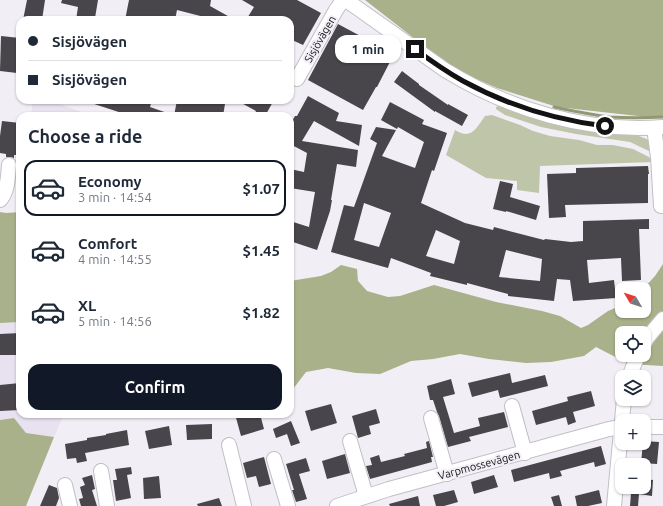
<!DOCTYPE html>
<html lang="en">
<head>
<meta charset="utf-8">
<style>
	:root { --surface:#fff; --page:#f2f2f3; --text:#1f2937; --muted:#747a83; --line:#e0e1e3; --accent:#111827 }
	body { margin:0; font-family:Ubuntu,sans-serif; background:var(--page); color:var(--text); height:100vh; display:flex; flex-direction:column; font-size:15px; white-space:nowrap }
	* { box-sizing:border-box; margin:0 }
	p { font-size:13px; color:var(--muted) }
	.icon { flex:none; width:22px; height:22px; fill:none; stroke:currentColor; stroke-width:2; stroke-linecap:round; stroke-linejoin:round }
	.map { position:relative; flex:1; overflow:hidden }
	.side { position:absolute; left:16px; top:112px; width:278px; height:306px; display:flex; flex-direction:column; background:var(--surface); border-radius:12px; box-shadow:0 1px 3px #0004 }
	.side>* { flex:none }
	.banner { position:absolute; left:16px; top:16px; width:278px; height:88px; border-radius:12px; box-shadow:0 1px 3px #0004; display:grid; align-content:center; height:88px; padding:0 12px; background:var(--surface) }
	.needle { width:26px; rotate:309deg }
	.fabs { position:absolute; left:615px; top:282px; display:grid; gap:8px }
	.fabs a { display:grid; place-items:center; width:36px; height:36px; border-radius:8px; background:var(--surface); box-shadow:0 1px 3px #0004; font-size:20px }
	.end { position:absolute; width:18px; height:18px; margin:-9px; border:5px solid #121113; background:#fff; box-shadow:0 0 0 2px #fff }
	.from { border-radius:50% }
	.bubble { position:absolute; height:28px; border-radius:12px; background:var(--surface); box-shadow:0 1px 3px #0004; font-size:13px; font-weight:700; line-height:28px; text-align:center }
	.banner b { display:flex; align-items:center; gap:14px; height:38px; font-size:15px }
	.banner b+b { border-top:1px solid var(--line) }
	.banner i { width:10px; height:10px; background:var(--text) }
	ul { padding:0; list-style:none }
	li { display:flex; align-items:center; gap:12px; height:56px; margin:0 8px 6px; padding:0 4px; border:2px solid transparent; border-radius:12px }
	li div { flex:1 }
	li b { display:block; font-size:15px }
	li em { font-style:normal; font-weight:700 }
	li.active { border-color:var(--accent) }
	li>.icon { width:36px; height:36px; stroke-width:1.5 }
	h2 { padding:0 12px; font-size:18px; line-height:48px }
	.primary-button { display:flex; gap:8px; margin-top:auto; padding:8px 12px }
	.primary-button a { flex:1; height:46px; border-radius:12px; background:var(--accent); color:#fff; font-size:16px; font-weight:700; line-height:46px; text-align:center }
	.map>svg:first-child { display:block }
	.built { fill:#e8e1f0 }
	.green { fill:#bfc5a9 }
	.forest { fill:#a9b18a; fill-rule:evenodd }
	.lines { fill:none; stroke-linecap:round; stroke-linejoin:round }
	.stream { stroke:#919872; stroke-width:3 }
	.building { fill:#48454b; fill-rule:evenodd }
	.minor-casing { stroke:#c1bec5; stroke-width:16 }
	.minor { stroke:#fff; stroke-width:14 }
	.route { stroke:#121113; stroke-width:5 }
	.labels { text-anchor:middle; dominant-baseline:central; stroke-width:4; stroke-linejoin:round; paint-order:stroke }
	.street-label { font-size:11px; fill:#121113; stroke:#f1eef6 }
</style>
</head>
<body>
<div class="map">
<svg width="663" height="506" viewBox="0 0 663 506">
	<rect width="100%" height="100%" fill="#f1eef6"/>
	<g class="built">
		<polygon points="33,100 48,100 93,116 31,116"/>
		<polygon points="20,322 20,414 64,414 54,437 26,433 14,418 0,420 0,323"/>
	</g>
	<g class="green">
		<polygon points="499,106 536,119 557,124 634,134 649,140 652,150 649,151 630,142 576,134 541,127 505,115 496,109 496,107"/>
		<path d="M492,115L520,125L533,131L550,136L579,140L597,145H613L633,149L649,157L653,162L540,166L539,193L517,190V181L486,178L446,155L455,130C471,140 476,129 485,116Z"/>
	</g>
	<g class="forest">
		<polygon points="365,0 663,0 663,116 647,117 557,107 497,88 465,74 447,64"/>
		<polygon points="0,212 6,213 20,212 18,238 20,239 20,322 0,323"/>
		<path d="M663,264V366L629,364L596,347L584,356L551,362L526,363L489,359L460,354L433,359L411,361L380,374L356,373L328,368L306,372L293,389H290V281L321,276L331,272L341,265L357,269L358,281L367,291L388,297L400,296L434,285L496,302L542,311L560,316L581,328L588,325L608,311L622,305V311H644L643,289L655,276ZM622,333H644V355H622Z"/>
		<polygon points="70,414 154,414 151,415 91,418 76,418"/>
		<polygon points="14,418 26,433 54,437 26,506 0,506 0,420"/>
	</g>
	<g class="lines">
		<path class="stream" d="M554,107C573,111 591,115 610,117C627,118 645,118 663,117"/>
	</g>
	<g class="building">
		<polygon points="27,0 45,0 42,20 23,20"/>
		<polygon points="62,0 98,0 95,18 85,16 85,20 76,20 78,7 61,3"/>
		<polygon points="129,0 211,0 210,6 235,20 212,20 212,19 177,10 175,20 125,20"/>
		<polygon points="242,0 297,0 321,13 303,45 290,39 290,20 246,20 254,7"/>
		<polygon points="338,24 394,54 377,87 376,87 363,110 308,80"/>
		<polygon points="1,36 20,38 20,49 17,73 0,71"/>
		<polygon points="402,71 419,84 419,85 448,105 448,104 468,115 462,126 435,111 435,112 394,82"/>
		<polygon points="308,96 339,113 336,121 362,125 359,146 314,121 302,141 358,150 356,167 337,164 331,200 332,200 330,211 317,250 290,241 290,221 309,227 315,192 290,188 290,169 304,172 307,153 290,144 290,125 295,116 297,116"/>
		<polygon points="85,100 152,100 150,107 173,115 173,116 131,116 85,101"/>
		<polygon points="177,100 207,100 225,104 223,116 174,116"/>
		<polygon points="236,100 274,100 265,116 254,116 256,111"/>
		<path d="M390,102L424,120L422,124L447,133L434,171L432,170L421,203L465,223L493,230L494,227L544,240L545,239L571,242L583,241V221L649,219V229H639L641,280L622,281L621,258L587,260L589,283L614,280L616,298L573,301L570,280L557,279L554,301L508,296V294L467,283V285L430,276L431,273L391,258L388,268L331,252L344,205L354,207L377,143L370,139L376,127L396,130L382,156L415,168L424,142L398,127L397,129L381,120ZM364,203L391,213L379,247L354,240ZM436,230L460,241L454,264L426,256ZM506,250L542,259L540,281L499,277Z"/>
		<polygon points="2,121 20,123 17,155 14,155 14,158 10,157 6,157 6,154 0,153 0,136"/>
		<polygon points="648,166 649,174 648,174 648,203 565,205 566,217 549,218 547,174 576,173 576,168"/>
		<polygon points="500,181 513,184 510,197 540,206 536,220 506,211 506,212 493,209"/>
		<polygon points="20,333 20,355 0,355 0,334"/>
		<polygon points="510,373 512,383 545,375 548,386 500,398 498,390 472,397 468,383"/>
		<polygon points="451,379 455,394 443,397 454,433 480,426 478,418 504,412 508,427 469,437 471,441 448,447 439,416 437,412 433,400 430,400 427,386"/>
		<polygon points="20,383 20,410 0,411 0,385"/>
		<polygon points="591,391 595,406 573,412 576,422 568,425 566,417 536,425 532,411 568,401 567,397"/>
		<polygon points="331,404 337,423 311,431 305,411"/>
		<polygon points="376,409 380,423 369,426 371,434 358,438 352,416"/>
		<polygon points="235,414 260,414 264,429 241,436"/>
		<polygon points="291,421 300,443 291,446 287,434 276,438 273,429"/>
		<polygon points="212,424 212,439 187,440 186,425"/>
		<polygon points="169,426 172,445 149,449 145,431"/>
		<polygon points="127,430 129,445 85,453 87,461 77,463 76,458 67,459 65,444 87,440 87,438 106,435 106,434"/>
		<polygon points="429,441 433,457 431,457 432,462 370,479 366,466 372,465 370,458 379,455 381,462 405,456 404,454 427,448 426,442"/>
		<polygon points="644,441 659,442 657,464 641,463 643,443 644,443"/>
		<polygon points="601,446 606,464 595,467 594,462 560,471 562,476 550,479 549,473 514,482 511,470"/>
		<polygon points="345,454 350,473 327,479 322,461"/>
		<polygon points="264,457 271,484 259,487 256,476 247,478 243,463"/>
		<polygon points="306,458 310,471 299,474 307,499 296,502 292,490 294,490 286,464"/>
		<polygon points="131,467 132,474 127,475 131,498 116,501 113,480 117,480 115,469"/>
		<polygon points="92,475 95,489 92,490 97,506 81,506 79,499 83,498 80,487 85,485 82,478"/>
		<polygon points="494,475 498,487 474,494 471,482"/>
		<polygon points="159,476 161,498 144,499 143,478"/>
		<polygon points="644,479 653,480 652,496 639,494 638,506 630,506 631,493 624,493 624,487 644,487"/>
		<polygon points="49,485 57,488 59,498 56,506 40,506"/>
		<polygon points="454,490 458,502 444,506 436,506 433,495"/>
		<polygon points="599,490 602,503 588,506 577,506 575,496"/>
		<polygon points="559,495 562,506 554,506 551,497"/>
		<polygon points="418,496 420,506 390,506 389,504"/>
		<polygon points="219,498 222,506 198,506 197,504"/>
	</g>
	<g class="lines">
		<defs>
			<g id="minor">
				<path d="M346,0L445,70C510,110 587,133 663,127"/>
				<polyline points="297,79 336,10 343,0"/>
				<polyline points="654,128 658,157 661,206"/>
				<path d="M0,200C8,192 8,176 9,165"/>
				<polyline points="644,344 647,338 663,319"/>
				<polyline points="629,377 638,355"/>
				<polyline points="512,406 525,453"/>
				<polyline points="431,418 447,474"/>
				<polyline points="644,427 663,427"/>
				<polyline points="350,441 366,496"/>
				<polyline points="229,445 244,506"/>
				<polyline points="274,459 288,506"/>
				<polyline points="101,471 107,506"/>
				<polyline points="65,485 70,506"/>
				<polyline points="337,506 389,489 609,429 622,427"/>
				<polyline points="614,506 624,399"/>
			</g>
		</defs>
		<use href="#minor" class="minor-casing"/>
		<use href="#minor" class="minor"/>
	</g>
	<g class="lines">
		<path class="route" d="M415,49C431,61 447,72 463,81C507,105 555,120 605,126"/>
	</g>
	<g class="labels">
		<g class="street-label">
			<text transform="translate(320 39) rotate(-60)">Sisjövägen</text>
			<text transform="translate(479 465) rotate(-15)">Varpmossevägen</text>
		</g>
	</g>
</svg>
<div class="fabs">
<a><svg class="needle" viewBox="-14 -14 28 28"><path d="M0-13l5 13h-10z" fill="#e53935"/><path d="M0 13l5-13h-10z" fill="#747a83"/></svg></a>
<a><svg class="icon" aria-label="locate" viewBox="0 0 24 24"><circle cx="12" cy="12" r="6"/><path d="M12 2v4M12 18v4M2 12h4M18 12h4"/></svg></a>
<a><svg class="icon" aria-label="layers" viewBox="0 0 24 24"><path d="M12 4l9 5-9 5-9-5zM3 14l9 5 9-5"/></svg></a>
<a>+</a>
<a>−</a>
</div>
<i class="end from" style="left:605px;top:126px"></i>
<i class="end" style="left:415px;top:49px"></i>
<div class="bubble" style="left:335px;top:35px;width:66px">1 min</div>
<div class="banner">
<b><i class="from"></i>Sisjövägen</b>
<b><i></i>Sisjövägen</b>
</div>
<section class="side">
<h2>Choose a ride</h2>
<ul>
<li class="active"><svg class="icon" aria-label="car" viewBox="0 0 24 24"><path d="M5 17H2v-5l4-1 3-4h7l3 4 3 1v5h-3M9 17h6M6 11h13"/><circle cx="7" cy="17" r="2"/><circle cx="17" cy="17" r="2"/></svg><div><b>Economy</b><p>3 min · 14:54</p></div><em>$1.07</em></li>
<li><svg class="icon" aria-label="car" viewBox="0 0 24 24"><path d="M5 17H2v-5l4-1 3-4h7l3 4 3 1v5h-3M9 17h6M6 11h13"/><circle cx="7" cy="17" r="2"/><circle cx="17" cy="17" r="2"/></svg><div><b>Comfort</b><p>4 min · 14:55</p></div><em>$1.45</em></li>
<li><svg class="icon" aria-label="car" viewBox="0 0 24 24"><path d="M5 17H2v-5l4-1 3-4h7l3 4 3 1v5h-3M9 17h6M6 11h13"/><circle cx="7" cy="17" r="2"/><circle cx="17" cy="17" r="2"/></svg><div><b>XL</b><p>5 min · 14:56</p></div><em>$1.82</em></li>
</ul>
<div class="primary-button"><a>Confirm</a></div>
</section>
</div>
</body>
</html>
